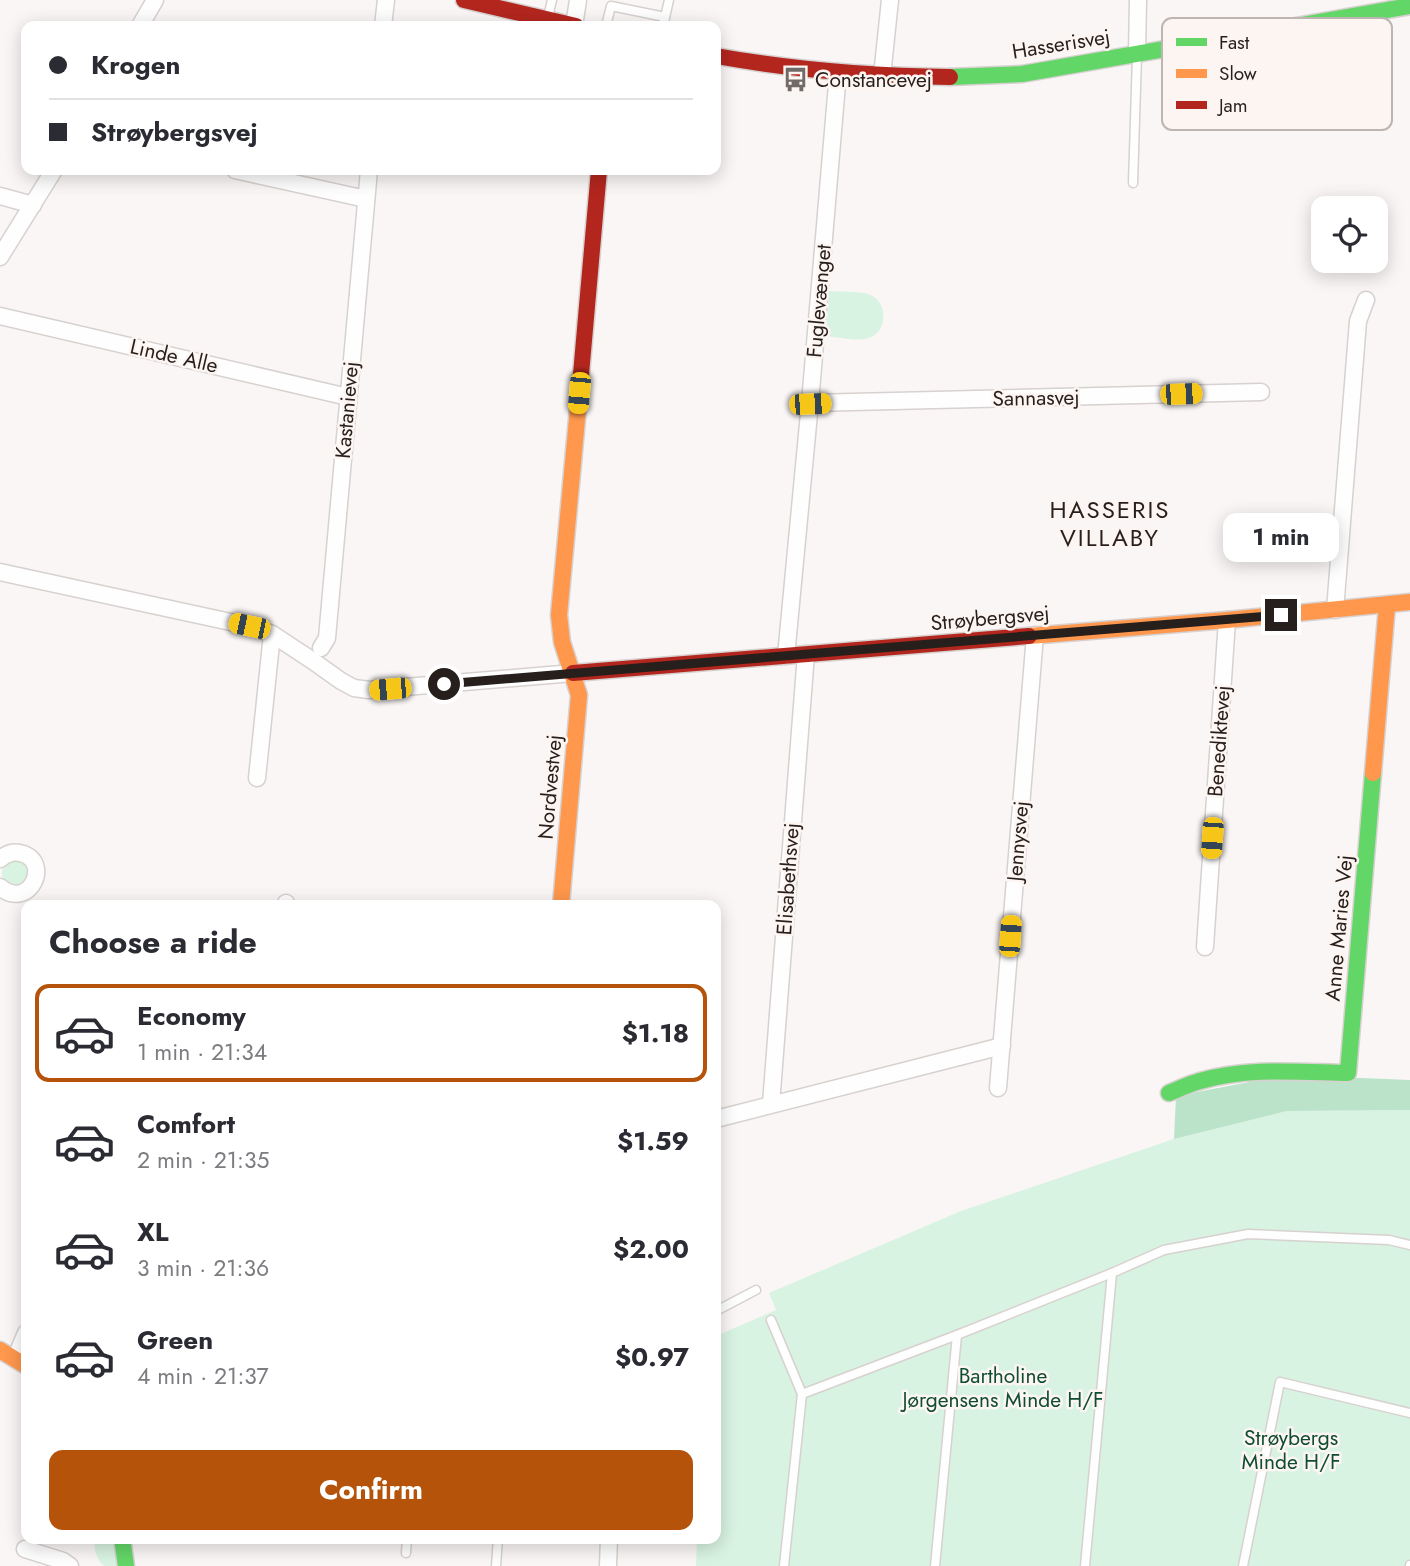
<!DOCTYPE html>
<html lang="en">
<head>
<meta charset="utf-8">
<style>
	:root { --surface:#fff; --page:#f7f7f7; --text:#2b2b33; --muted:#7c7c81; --line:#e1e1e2; --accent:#b45309 }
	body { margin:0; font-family:Jost,sans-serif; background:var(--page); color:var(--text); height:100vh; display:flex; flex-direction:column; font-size:26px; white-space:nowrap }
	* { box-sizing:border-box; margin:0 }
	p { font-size:23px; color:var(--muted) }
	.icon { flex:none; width:38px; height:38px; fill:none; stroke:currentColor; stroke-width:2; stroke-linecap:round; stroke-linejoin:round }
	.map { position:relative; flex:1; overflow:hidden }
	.side { position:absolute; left:21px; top:900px; width:700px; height:644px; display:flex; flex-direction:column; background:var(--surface); border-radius:14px; box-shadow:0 4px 18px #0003 }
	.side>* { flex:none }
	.hud { position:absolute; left:21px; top:21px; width:700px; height:154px; border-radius:14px; box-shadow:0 4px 18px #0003; display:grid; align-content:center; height:154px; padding:0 28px; background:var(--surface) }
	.fabs { position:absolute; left:1311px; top:196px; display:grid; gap:14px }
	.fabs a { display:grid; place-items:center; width:77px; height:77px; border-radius:14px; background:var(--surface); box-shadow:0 4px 18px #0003; font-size:35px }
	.end { position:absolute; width:32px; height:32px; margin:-16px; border:9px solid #261f1c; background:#fff; box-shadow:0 0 0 4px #fff }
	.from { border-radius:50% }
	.bubble { position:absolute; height:49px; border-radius:14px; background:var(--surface); box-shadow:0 4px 18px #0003; font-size:23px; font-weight:700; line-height:49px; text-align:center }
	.car { position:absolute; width:21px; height:42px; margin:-21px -10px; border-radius:9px; box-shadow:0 0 5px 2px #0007; background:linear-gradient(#f5c518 24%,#345 0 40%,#f5c518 0 76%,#345 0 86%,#f5c518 0) }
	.hud b { display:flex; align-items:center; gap:24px; height:66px; font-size:26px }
	.hud b+b { border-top:2px solid var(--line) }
	.hud i { width:18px; height:18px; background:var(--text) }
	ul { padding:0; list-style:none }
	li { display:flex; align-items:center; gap:21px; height:98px; margin:0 14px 10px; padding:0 14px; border:4px solid transparent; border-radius:14px }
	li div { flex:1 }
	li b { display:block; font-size:26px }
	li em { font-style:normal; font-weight:700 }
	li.selected { border-color:var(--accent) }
	li>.icon { width:63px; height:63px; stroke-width:1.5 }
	h2 { padding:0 28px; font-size:32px; line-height:84px }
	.cta { display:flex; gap:14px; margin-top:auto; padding:14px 28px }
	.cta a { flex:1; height:80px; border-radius:14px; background:var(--accent); color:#fff; font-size:28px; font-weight:700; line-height:80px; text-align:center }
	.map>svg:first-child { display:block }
	.green { fill:#d8f3e1 }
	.forest { fill:#bae3ca }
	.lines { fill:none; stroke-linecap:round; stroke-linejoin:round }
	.lane-casing { stroke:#d7d1cf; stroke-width:11 }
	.street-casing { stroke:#d7d1cf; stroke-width:19 }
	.fast-casing { stroke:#d7d1cf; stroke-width:19 }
	.slow-casing { stroke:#d7d1cf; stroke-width:19 }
	.jam-casing { stroke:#d7d1cf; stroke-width:19 }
	.lane { stroke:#fefefe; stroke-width:8 }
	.street { stroke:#fefefe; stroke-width:16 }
	.fast { stroke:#63d668; stroke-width:16 }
	.slow { stroke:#ff974d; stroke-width:16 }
	.jam { stroke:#b3261e; stroke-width:16 }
	.route { stroke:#261f1c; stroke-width:9 }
	.labels { text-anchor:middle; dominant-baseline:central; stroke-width:5; stroke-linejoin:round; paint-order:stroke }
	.street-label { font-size:21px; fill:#261f1c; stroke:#fdf5f2 }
	.poi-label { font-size:21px; fill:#261f1c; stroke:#fdf5f2; text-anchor:start }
	.park-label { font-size:21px; fill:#0f4d30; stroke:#fdf5f2 }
	.quarter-label { font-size:24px; letter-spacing:2px; fill:#261f1c; stroke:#fdf5f2 }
	.key { fill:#fdf5f2; stroke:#bcb5b2; stroke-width:2 }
	.key-label { font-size:19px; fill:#261f1c }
</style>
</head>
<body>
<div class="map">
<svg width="1410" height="1566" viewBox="0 0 1410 1566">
	<rect width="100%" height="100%" fill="#faf6f5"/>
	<g class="green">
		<path d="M829,291C840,292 858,291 868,294C890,301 888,336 865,339C855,341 837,337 826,336Z"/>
		<circle cx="15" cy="873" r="13"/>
		<polygon points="1410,1110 1410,1566 696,1566 697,1538 716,1538 716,1336 776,1310 769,1293 961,1211 1174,1139 1287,1111"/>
		<path d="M95,1538H114L117,1566H104C95,1557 94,1550 95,1538Z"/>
	</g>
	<polygon class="forest" points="1287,1075 1410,1080 1410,1110 1287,1111 1174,1139 1176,1096"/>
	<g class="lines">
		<defs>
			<g id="lane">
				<polyline points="548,17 552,0"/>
				<polyline points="606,26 611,6 665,17"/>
				<polyline points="663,26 669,0"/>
				<polyline points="1133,183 1137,56"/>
				<polyline points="716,1311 756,1290"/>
				<polyline points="771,1320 802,1394"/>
				<polyline points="406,1553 407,1538"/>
				<polyline points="496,1566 498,1538"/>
				<polyline points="784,1566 802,1394 957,1335 1112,1273 1164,1250 1248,1234 1389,1240 1410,1245"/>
				<polyline points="935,1566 957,1335"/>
				<polyline points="1085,1566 1112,1273"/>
				<polyline points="1243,1566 1280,1382 1410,1413"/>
				<polyline points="1410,1566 1410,1565"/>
			</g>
			<g id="street">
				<polyline points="140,26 155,0"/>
				<polyline points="383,26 386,0"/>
				<polyline points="574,26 578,0"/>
				<polyline points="1137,53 1138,0"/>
				<polyline points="882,76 890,0"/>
				<polyline points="235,170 366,199"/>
				<polyline points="0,196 33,205"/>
				<polyline points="0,257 54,170"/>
				<polyline points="0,316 348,397"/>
				<polyline points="810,403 1261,392"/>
				<polyline points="0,572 249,626 272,634 313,661 341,681 354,688 369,690 573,673"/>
				<polyline points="1335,610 1358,321 1366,300"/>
				<polyline points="321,648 327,638 369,170"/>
				<polyline points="786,656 810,403 838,72"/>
				<polyline points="257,778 272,634"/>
				<path d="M0,859C6,854 12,851 20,853C53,860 30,912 0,887"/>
				<polyline points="286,905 286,903"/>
				<polyline points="1205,947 1227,620"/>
				<polyline points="998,1088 1035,635"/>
				<polyline points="771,1104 806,654"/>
				<polyline points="716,1119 1002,1046"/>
				<polyline points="15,1359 26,1333"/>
				<polyline points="25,1549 63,1561 70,1566"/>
				<polyline points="608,1566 609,1538"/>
			</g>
			<g id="fast">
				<polyline points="950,77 1022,74 1410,6"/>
				<path d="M1169,1093C1179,1089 1189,1084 1200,1081C1248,1067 1299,1072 1348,1073L1373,773"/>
				<polyline points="122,1538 126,1566"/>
			</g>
			<g id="slow">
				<polyline points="1029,636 1227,620 1410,602"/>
				<polyline points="1373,773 1387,605"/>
				<polyline points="561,905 579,695 562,642 559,615 579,397"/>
				<polyline points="0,1350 26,1366"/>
			</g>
			<g id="jam">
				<polyline points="464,0 576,26"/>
				<path d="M716,56C794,70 871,76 950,77"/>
				<polyline points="579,397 599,170"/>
				<polyline points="573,673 1029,636"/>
			</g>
		</defs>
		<use href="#lane" class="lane-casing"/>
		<use href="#street" class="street-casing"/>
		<use href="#fast" class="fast-casing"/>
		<use href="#slow" class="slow-casing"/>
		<use href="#jam" class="jam-casing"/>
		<use href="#lane" class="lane"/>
		<use href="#street" class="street"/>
		<use href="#fast" class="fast"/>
		<use href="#slow" class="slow"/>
		<use href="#jam" class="jam"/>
	</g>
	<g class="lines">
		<polyline class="route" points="444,684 1281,615"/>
	</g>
	<defs>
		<symbol id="bus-bare" viewBox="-9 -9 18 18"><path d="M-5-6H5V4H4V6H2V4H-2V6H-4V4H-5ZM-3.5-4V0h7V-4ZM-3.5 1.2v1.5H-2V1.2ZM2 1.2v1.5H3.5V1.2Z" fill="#706a68" stroke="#fdf5f2" stroke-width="2.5" paint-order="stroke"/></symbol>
	</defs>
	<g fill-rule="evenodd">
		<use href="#bus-bare" x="778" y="62" width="35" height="35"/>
	</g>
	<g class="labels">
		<g class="street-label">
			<text transform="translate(1061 44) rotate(-9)">Hasserisvej</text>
			<text transform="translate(819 301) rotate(-85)">Fuglevænget</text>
			<text transform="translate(174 356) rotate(13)">Linde Alle</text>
			<text transform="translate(1036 398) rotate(-1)">Sannasvej</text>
			<text transform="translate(347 410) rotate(-85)">Kastanievej</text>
			<text transform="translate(990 618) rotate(-5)">Strøybergsvej</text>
			<text transform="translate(1219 741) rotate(-86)">Benediktevej</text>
			<text transform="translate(550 787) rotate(-85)">Nordvestvej</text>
			<text transform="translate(1018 841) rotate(-85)">Jennysvej</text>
			<text transform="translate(788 879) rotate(-86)">Elisabethsvej</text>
			<text transform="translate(1339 928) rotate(-85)">Anne Maries Vej</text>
		</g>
		<g class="poi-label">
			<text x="815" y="80">Constancevej</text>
		</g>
		<g class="park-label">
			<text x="1003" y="1376">Bartholine<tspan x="1003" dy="24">Jørgensens Minde H/F</tspan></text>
			<text x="1291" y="1438">Strøybergs<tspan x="1291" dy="24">Minde H/F</tspan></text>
		</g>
		<g class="quarter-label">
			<text x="1110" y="509">HASSERIS<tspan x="1110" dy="28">VILLABY</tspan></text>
		</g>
	</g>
	<rect x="1162" y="18" width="230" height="112" rx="10" class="key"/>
	<rect x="1176" y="38" width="31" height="8" fill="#63d668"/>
	<rect x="1176" y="69" width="31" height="9" fill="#ff974d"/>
	<rect x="1176" y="101" width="31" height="8" fill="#b3261e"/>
	<g class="key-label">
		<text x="1219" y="49">Fast</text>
		<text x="1219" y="80">Slow</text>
		<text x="1219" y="112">Jam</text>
	</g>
</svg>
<div class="fabs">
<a><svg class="icon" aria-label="locate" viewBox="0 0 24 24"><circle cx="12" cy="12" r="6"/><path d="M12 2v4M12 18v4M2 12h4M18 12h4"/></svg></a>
</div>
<i class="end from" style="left:444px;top:684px"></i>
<i class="end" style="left:1281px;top:615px"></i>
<div class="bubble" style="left:1223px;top:513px;width:116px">1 min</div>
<i class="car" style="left:579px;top:393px;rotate:185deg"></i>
<i class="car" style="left:1181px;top:394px;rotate:88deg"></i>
<i class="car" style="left:810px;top:404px;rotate:88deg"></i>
<i class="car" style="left:249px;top:626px;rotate:282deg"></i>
<i class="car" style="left:390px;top:689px;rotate:265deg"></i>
<i class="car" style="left:1212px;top:838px;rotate:184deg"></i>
<i class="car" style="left:1010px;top:936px;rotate:4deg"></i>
<div class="hud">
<b><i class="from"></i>Krogen</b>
<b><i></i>Strøybergsvej</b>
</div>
<section class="side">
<h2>Choose a ride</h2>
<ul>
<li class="selected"><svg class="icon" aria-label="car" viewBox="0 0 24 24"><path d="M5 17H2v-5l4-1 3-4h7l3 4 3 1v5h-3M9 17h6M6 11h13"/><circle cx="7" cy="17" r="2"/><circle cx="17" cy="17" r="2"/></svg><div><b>Economy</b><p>1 min · 21:34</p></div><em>$1.18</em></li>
<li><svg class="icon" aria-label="car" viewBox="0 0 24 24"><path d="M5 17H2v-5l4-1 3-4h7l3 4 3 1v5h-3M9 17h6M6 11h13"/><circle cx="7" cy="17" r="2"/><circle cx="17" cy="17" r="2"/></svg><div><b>Comfort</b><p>2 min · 21:35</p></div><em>$1.59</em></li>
<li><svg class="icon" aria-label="car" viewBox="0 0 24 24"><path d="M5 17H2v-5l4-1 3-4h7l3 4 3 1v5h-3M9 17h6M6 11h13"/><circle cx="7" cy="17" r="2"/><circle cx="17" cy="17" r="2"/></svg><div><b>XL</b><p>3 min · 21:36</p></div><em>$2.00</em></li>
<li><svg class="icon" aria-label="car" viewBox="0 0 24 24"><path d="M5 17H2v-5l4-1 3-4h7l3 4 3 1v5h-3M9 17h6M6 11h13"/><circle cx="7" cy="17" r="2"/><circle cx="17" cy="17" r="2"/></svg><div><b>Green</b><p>4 min · 21:37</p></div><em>$0.97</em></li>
</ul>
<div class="cta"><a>Confirm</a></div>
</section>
</div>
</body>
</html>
